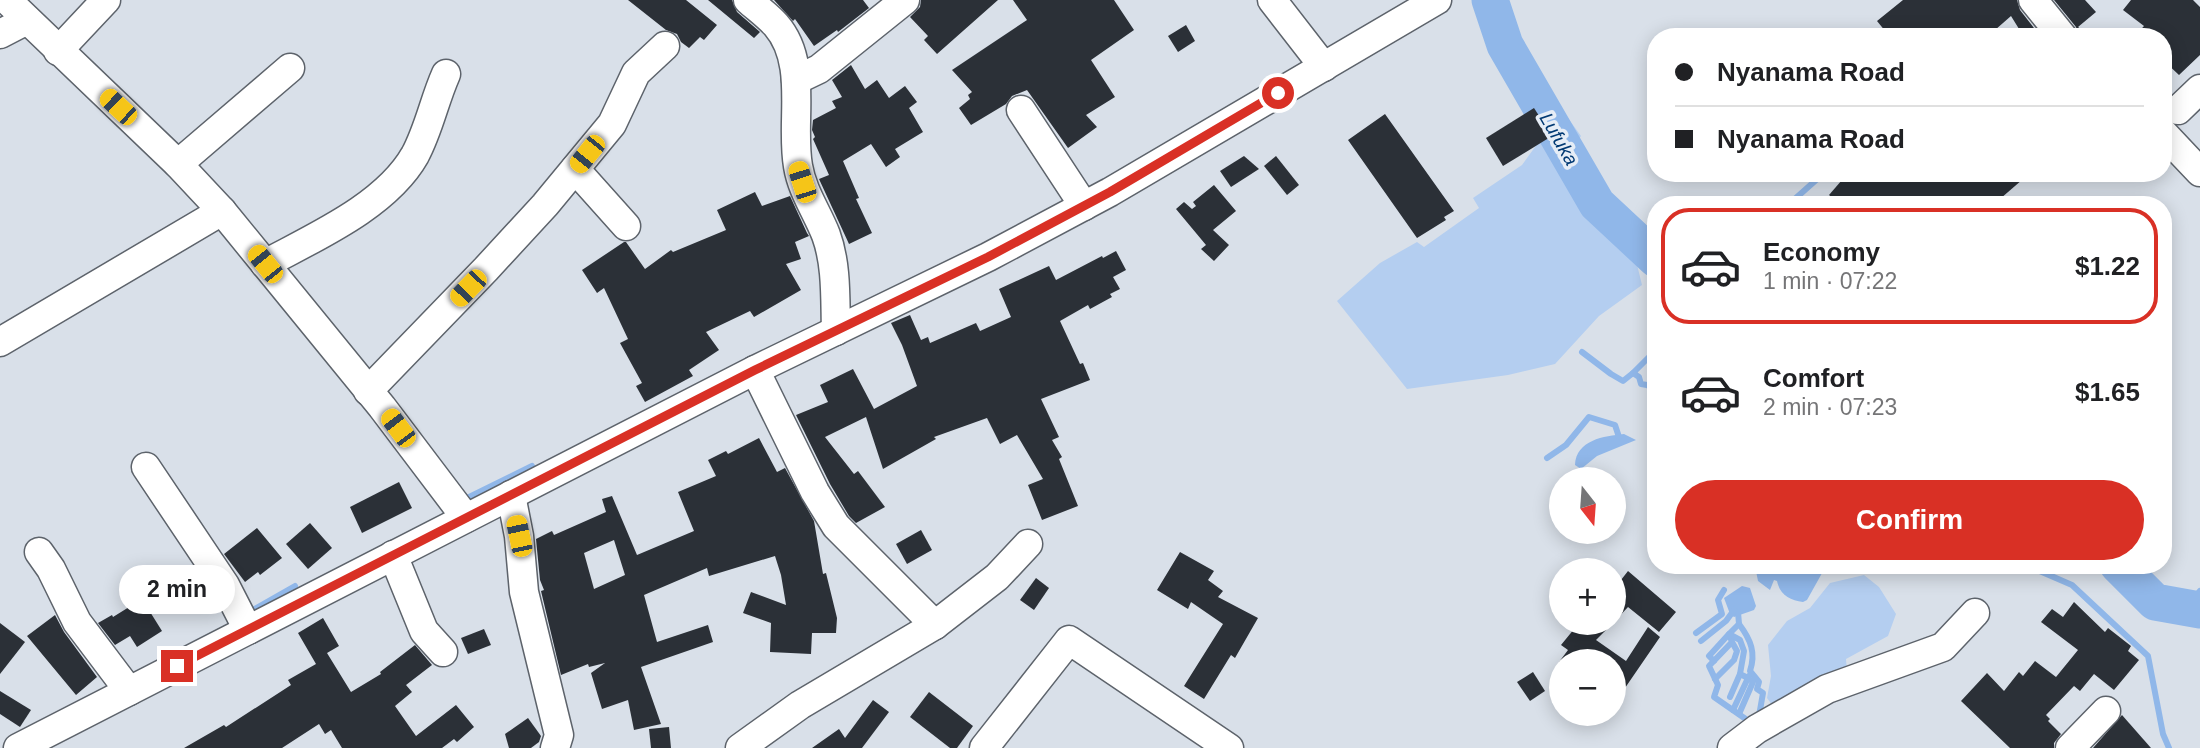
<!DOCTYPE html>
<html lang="en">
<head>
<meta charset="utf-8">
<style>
	:root { --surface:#fff; --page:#f2f2f2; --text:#202124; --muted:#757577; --line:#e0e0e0; --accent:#d93025 }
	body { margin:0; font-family:Arial,sans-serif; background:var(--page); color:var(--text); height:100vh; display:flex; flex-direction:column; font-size:26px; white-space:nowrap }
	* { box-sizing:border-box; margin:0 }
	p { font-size:23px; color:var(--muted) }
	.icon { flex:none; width:38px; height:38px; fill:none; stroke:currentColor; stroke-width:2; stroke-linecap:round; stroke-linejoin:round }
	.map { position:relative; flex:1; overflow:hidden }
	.details { position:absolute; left:1647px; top:196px; width:525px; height:378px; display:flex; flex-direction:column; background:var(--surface); border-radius:28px; box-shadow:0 4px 18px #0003 }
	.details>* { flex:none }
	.hud { position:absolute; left:1647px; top:28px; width:525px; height:154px; border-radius:28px; box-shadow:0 4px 18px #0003; display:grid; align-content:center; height:154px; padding:0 28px; background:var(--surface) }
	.needle { width:46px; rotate:163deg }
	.tools { position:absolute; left:1549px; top:467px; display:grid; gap:14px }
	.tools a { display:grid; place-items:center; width:77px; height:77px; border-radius:50%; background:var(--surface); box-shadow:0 4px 18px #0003; font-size:35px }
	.end { position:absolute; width:32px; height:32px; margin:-16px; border:9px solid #d93025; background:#fff; box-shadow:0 0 0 4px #fff }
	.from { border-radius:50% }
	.bubble { position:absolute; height:49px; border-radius:24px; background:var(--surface); box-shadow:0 4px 18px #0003; font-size:23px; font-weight:600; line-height:49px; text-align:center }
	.car { position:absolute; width:21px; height:42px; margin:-21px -10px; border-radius:9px; box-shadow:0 0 5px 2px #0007; background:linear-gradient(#f5c518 24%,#345 0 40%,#f5c518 0 76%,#345 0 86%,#f5c518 0) }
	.hud b { display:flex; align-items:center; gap:24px; height:66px; font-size:26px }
	.hud b+b { border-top:2px solid var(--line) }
	.hud i { width:18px; height:18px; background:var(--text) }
	ul { padding:12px 0 0; list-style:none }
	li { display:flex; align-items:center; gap:21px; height:116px; margin:0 14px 10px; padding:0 14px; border:4px solid transparent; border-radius:28px }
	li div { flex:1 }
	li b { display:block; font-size:26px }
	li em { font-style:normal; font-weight:600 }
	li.on { border-color:var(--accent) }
	li>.icon { width:63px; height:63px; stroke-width:1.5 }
	.cta { display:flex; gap:14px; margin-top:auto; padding:14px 28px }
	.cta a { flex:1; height:80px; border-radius:42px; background:var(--accent); color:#fff; font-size:28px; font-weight:600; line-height:80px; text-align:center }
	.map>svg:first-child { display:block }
	.green { fill:#b4cef0 }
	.water { fill:#90b7e9 }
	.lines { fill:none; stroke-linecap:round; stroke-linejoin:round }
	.stream { stroke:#90b7e9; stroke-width:6 }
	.river { stroke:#90b7e9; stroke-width:37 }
	.building { fill:#2b3037; fill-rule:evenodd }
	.minor-casing { stroke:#5d636b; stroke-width:31 }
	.minor { stroke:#fff; stroke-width:28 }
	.route { stroke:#d93025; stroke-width:9 }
	.labels { text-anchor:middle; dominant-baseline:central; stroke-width:7; stroke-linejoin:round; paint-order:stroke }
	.water-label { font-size:19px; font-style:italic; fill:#013973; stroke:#e6edf6 }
</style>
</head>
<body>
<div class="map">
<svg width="2200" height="748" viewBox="0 0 2200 748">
	<rect width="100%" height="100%" fill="#d9e0e9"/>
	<g class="green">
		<polygon points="1565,114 1581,136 1575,145 1595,186 1632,244 1642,285 1599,316 1555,364 1508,375 1407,389 1337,301 1380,263 1417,242 1424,247 1479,208 1473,198 1522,165 1558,115"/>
		<polygon points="1864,575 1879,587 1896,614 1888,636 1846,659 1847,672 1776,710 1767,698 1771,676 1768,645 1787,621 1810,608 1830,583"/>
	</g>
	<g class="water">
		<path d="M1624,434L1636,440L1597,456L1581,469L1575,465C1576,440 1604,436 1624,434Z"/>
		<path d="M1761,565H1826V566L1807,600L1803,602C1790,600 1780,595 1777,581L1774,580L1770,590L1758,581L1756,571Z"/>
		<polygon points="1742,586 1750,588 1756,606 1754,610 1734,617 1730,614 1724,598"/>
	</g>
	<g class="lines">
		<g class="stream">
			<polyline points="1788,205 1824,173"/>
			<polyline points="1582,352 1611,374 1623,381 1633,373"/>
			<polyline points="1655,390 1647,385 1641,384 1639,377 1633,373 1656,350"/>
			<polyline points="1547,458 1566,445 1589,417 1615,425 1619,437"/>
			<polyline points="461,501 532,466"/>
			<polyline points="2026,565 2072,585 2148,656 2163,734 2169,748"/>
			<polyline points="2187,607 2200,591"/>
			<polyline points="253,610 295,586"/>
			<polyline points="1738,612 1739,624 1729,634 1732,642 1709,666 1718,685 1714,697 1750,722"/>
			<path d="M1739,624C1751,640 1756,653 1750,671L1759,682L1757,689L1763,693L1759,716"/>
			<polyline points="1696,633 1722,614 1718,600 1724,590"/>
			<polyline points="1701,641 1726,621 1734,610"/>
			<polyline points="1714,661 1709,656 1729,634 1740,640 1744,651 1740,674 1748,678 1733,710"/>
			<polyline points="1715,679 1734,660 1737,651 1732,642"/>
			<polyline points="1730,697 1740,674"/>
			<polyline points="1739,714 1753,682 1748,678 1749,676"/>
		</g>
		<g class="river">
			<polyline points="1490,0 1505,45 1597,204 1656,259"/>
			<polyline points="2118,565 2155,602 2200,610"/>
		</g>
	</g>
	<g class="building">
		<polygon points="628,0 686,0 717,25 704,40 700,37 689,48 681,42 677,34 666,30"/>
		<polygon points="708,0 732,0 737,12 760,32 754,38"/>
		<polygon points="774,0 863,0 869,8 838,32 837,30 814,46 795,19 793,21"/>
		<polygon points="921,0 998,0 937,54 924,40 928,36 910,17 920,7"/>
		<polygon points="1013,0 1114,0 1134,30 1091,60 1115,97 1086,115 1097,127 1068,148 1027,90 1012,96 1006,104 971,125 959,108 970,99 968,95 972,92 952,70 1027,20"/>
		<polygon points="1903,0 2017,0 2020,10 2041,37 2024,37 2011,16 1987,37 1890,37 1877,21"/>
		<polygon points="2054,0 2085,0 2096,12 2078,27 2091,37 2079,37 2076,27"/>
		<polygon points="2131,0 2193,0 2200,7 2200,55 2179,75 2163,60 2163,37 2134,37 2144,26 2123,10"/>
		<polygon points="1186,25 1195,41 1178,52 1168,36"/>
		<polygon points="851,65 865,89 877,80 889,98 905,86 917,102 909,108 923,132 895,149 900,157 886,167 871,144 843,161 859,198 856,199 872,233 849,244 819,179 829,175 813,139 815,137 812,130 813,120 836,108 832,101 842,97 832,80"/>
		<polygon points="1534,108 1552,136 1503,166 1486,138"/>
		<polygon points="1385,114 1454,211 1444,217 1446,220 1417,238 1348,140"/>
		<polygon points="1244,156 1259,169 1231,187 1220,171"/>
		<polygon points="1276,156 1299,185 1287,195 1264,166"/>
		<polygon points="1848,173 2030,173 1993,205 1841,205 1829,195"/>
		<polygon points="1214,185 1236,211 1213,230 1229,245 1214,261 1201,249 1206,245 1176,209 1184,202 1192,209 1196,206 1193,202"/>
		<polygon points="755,192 762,206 790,196 807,233 809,236 795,242 801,259 786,264 801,290 754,317 750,311 706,332 719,350 689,370 693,376 645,402 636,386 642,383 620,343 628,339 604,288 597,293 582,270 624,242 626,242 645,269 671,250 673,252 726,230 717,210"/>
		<polygon points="1116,251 1126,270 1113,277 1120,289 1110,294 1112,297 1090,309 1088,305 1060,321 1080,364 1083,363 1090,380 1041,399 1059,437 1052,440 1062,457 1059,459 1078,506 1042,520 1028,485 1043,479 1017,435 1000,444 987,418 934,437 936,439 883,469 866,417 825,437 854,474 858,471 885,507 856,523 849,516 830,484 796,415 828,402 820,385 853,369 874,409 917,386 902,345 891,323 910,315 921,340 928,337 930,343 976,323 980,331 1011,317 999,289 1049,266 1056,280 1102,256 1103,258"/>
		<path d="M759,438L777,472L785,468L814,521L823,574L826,573L837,618L836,633H812L811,654L770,652L771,623L743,613L751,592L786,605L781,575L775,556L709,576L707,568L644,595L657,642L708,625L713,642L641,667L661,724L634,730L628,700L602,709L591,673L605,663L589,667L588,664L561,675L541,591L544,590L540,580L536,539L552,531L554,535L606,512L602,499L612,496L637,555L694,531L678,492L716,476L708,460L726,451L728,454ZM614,540L625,575L594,589L584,553Z"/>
		<polygon points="399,482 412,508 362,533 350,507"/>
		<polygon points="310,523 332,548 308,569 286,544"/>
		<polygon points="257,528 282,558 260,575 258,572 245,582 224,554"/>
		<polygon points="921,530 932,550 907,564 896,544"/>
		<polygon points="1180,552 1214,571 1208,580 1223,591 1218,597 1258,618 1235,658 1231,655 1204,699 1184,686 1223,624 1191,602 1188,609 1157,590"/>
		<polygon points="1628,571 1676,612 1659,632 1628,607 1614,622 1614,589"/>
		<polygon points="1036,578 1049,588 1034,610 1020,600"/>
		<polygon points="142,599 162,631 137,647 130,636 115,645 98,623 112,615 113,617"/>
		<polygon points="2074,602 2105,632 2108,628 2131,646 2128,651 2139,660 2114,690 2094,674 2080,691 2074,686 2046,715 2050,719 2048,721 2061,734 2054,743 2054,748 2010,748 1961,701 1987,673 2004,691 2019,672 2023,676 2035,661 2056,677 2078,650 2041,622 2052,609 2063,617"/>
		<polygon points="55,615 64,632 97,677 76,695 27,636"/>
		<polygon points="323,618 339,646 327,653 351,692 381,674 380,672 415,645 432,665 406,685 412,692 395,706 416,736 456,705 474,727 457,742 454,739 442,748 342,748 331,730 325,734 319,724 282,748 184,748 224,725 226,727 291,685 288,680 316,664 298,633"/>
		<polygon points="0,623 25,642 0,674"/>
		<polygon points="1579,623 1613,623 1596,640 1626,661 1648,627 1660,637 1614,704 1614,662 1559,662 1568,650 1561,645"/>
		<polygon points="484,629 491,645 468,654 461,638"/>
		<polygon points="1533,672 1545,691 1530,701 1517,682"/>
		<polygon points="0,691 31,710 20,727 0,714"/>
		<polygon points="929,692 973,726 957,748 950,748 910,717"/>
		<polygon points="873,700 889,712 862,748 812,748 839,729 845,738"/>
		<polygon points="2122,715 2151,748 2093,748"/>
		<polygon points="528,718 541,736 539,742 531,748 509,748 505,734"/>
		<polygon points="669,727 671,748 651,748 649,729"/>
	</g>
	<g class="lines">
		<defs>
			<g id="minor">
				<polyline points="7,0 178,164 222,211 382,407 466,518"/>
				<path d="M748,0C757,8 768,16 776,25C809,63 790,121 798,166C802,191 817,212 826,235C837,265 835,300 836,331"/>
				<polyline points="1272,0 1324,67"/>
				<polyline points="2033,0 2063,37"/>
				<polyline points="0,34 27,20"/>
				<polyline points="58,51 106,0"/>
				<polyline points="796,80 819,69 905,0"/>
				<polyline points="1021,110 1084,206"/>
				<polyline points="2178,110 2200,89"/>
				<polyline points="2163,133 2200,172"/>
				<polyline points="178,164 290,68"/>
				<polyline points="575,169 626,226"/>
				<path d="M265,264C315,237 386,206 415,155C429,129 434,101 446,74"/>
				<polyline points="0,342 222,211"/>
				<polyline points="755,370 815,492 836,526 935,625"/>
				<polyline points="368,391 486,269 545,205 612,124 636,73 665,46"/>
				<polyline points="146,467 225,585 248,630"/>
				<polyline points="511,495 519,536 524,592 559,735 555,748"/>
				<polyline points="39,552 51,569 77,622 129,691"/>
				<polyline points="393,555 424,631 443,652"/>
				<polyline points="18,748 755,370 988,257 1110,192 1437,0"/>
				<polyline points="740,748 800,705 935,625 997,577 1028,544"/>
				<polyline points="984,748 1069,640 1229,748"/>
				<polyline points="1732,748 1757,729 1827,689 1943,647 1975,613"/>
				<polyline points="2070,748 2106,711"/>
			</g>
		</defs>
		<use href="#minor" class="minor-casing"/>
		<use href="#minor" class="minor"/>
	</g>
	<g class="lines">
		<polyline class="route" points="177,666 755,370 988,257 1110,192 1278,93"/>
	</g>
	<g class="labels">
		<g class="water-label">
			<text transform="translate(1559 139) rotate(60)">Lufuka</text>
		</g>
	</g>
</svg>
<div class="tools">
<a><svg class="needle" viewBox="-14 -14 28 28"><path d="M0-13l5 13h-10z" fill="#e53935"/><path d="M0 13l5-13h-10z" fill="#757577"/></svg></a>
<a>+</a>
<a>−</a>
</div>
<i class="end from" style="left:1278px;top:93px"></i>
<i class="end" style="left:177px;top:666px"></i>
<div class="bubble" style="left:119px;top:565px;width:116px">2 min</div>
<i class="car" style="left:118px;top:107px;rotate:313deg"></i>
<i class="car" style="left:587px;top:154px;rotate:219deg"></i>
<i class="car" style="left:802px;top:182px;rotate:342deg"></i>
<i class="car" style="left:265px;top:264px;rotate:321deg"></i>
<i class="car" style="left:468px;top:288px;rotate:224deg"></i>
<i class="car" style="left:398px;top:428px;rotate:323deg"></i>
<i class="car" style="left:519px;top:536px;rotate:348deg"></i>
<div class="hud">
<b><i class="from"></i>Nyanama Road</b>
<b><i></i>Nyanama Road</b>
</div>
<section class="details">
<ul>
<li class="on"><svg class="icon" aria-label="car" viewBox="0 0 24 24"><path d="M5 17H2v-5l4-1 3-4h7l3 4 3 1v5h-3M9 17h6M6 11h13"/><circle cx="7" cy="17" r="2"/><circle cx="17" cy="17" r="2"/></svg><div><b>Economy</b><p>1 min · 07:22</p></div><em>$1.22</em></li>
<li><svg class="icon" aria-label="car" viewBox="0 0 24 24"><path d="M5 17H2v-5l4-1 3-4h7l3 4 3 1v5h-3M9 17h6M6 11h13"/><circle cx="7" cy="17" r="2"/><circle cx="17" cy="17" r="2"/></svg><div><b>Comfort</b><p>2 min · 07:23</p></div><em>$1.65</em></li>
</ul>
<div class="cta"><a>Confirm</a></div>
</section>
</div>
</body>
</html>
